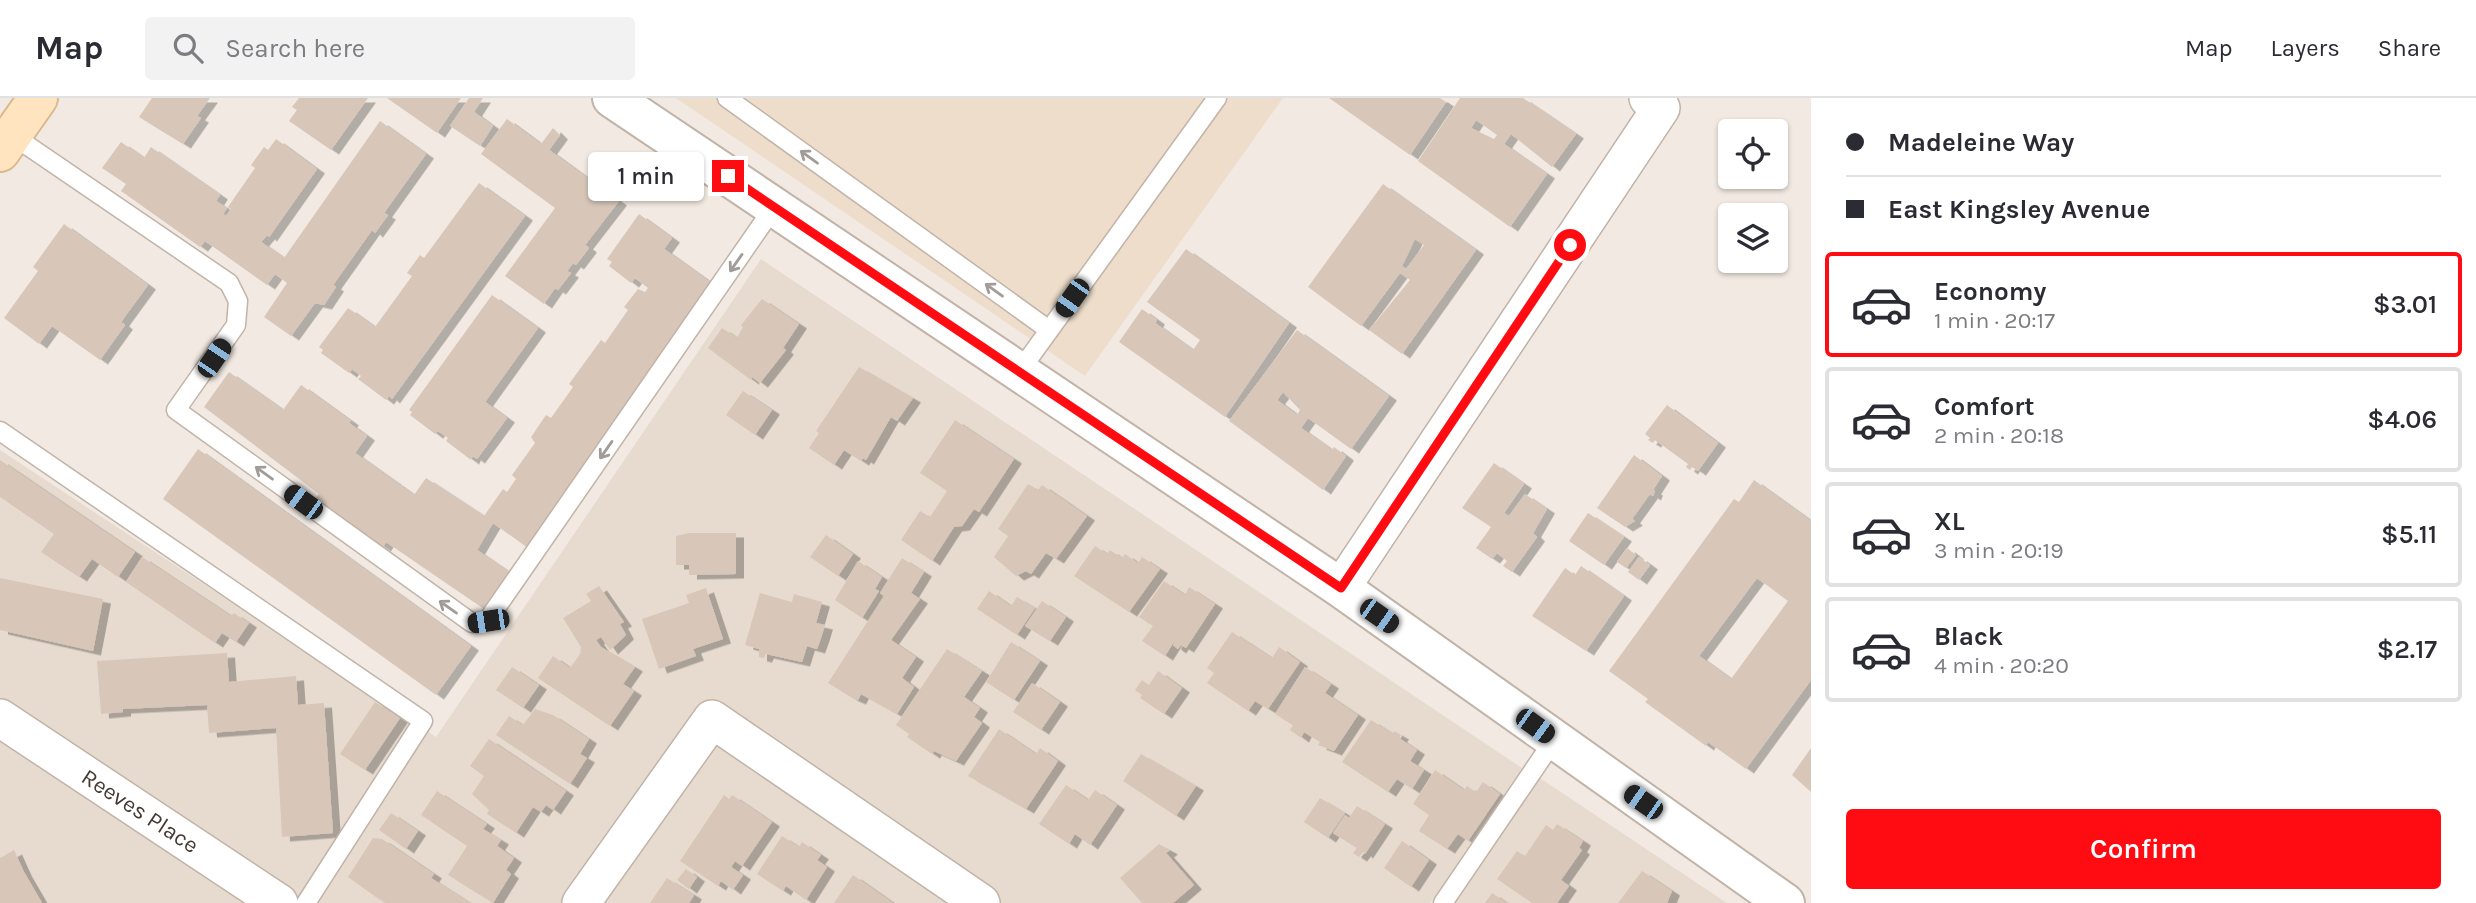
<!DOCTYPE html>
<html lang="en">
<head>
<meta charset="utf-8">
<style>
	:root { --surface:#fff; --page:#f2f2f3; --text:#2b2b33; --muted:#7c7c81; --line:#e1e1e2; --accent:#ff0c12 }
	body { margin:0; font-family:Karla,sans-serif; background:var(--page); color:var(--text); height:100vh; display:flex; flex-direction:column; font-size:26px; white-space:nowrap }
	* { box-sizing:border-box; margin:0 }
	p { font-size:23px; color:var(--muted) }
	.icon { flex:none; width:38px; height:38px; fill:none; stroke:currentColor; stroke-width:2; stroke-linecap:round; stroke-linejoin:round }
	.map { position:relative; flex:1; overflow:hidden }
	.panel { display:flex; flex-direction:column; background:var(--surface); width:665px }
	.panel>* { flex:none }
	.guide { display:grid; align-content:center; height:154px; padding:0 35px; background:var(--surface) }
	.buttons { position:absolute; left:1718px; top:21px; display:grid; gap:14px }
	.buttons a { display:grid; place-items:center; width:70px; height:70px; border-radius:7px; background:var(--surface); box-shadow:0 2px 5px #0004; font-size:35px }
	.end { position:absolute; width:32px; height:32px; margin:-16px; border:9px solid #ff0c12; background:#fff; box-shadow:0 0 0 4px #fff }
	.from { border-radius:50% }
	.bubble { position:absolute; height:49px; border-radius:7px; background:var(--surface); box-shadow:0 2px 5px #0004; font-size:23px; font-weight:600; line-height:49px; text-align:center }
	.car { position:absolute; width:21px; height:42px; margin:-21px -10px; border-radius:9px; box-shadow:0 0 5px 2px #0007; background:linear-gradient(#222 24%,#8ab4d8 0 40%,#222 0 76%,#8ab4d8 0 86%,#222 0) }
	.guide b { display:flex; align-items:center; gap:24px; height:66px; font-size:26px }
	.guide b+b { border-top:2px solid var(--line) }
	.guide i { width:18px; height:18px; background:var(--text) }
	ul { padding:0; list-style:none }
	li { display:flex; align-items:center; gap:21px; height:105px; margin:0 14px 10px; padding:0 21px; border:4px solid var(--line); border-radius:7px }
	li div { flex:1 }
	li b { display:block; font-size:26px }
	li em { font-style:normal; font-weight:600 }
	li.active { border-color:var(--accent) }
	li>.icon { width:63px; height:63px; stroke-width:1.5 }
	.button { display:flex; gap:14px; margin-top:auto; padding:14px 35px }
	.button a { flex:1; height:80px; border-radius:7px; background:var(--accent); color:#fff; font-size:28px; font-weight:600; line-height:80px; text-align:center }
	header { display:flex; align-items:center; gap:42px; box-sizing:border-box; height:98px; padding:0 35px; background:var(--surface); border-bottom:2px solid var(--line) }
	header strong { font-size:33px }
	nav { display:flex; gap:38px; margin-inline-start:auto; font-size:24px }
	.search { width:490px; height:63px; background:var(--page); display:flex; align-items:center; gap:18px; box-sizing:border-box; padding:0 24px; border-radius:7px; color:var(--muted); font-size:26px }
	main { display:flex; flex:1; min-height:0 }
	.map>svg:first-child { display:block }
	.residential { fill:#e7dbcf }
	.education { fill:#edddca }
	.building { fill:#d8c6b9; fill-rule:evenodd; filter:url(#shadow) }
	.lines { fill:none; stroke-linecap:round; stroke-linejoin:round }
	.service-casing { stroke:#c1b3a7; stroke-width:21 }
	.minor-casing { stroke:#c1b3a7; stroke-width:40 }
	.tertiary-casing { stroke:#c1b3a7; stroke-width:42 }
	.secondary-casing { stroke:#d9b98f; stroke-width:42 }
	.service { stroke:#fff; stroke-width:18 }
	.minor { stroke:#fff; stroke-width:37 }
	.tertiary { stroke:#fff; stroke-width:38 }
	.secondary { stroke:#ffe4bf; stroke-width:38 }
	.oneway { stroke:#a29c98 }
	.route { stroke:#ff0c12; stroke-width:9 }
	.labels { text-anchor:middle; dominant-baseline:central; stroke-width:5; stroke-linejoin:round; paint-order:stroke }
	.street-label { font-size:23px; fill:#443a32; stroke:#fff }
</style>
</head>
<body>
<header>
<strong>Map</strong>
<div class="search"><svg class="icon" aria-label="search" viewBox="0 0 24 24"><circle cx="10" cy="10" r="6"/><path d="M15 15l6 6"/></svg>Search here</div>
<nav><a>Map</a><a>Layers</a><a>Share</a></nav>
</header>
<main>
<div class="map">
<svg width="1811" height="805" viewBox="0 0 1811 805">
	<defs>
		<filter id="shadow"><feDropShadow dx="8" dy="4.5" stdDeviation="0" flood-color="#0004"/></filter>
	</defs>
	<rect width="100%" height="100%" fill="#f2eae2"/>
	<g class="residential">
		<polygon points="761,161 1522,670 1430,805 0,805 0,352 436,639"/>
		<polygon points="1540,680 1727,805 1455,805"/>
	</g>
	<polygon class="education" points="676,0 1283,0 1085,278"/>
	<g class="building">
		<polygon points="152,0 210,0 197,18 201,20 183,46 139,19"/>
		<polygon points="299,0 368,0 331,52 289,23 297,12 292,9"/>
		<polygon points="387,0 461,0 437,35"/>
		<polygon points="469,0 483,0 474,14 493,28 480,48 450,28"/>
		<polygon points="1329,0 1440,0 1446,4 1410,57"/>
		<path d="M1460,0H1523L1576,36L1552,69L1511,36L1504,46L1547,76L1510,129L1418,63ZM1476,22L1497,37L1494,41L1471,30Z"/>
		<polygon points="507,21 541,46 553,30 560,37 549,52 619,103 585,147 589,150 576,167 573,165 567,173 571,175 558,192 555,190 544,206 505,178 555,110 481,56"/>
		<polygon points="380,23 426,56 384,115 388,117 375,135 372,132 333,187 336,189 324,207 315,205 291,238 264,219 287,185 275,176 267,187 205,143 200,149 121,93 126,86 102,70 121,44 144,60 151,49 220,97 216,103 227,110 223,116 226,118 231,111 228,109 255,70 251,67 264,49 268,52 276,41 317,71 269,139 267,137 261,144 284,160"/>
		<polygon points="479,85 525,118 392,301 389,298 386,302 358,281 361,278 352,271 349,275 321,255 323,252 319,249 348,210 375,229 412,178 407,175 420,157 424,160"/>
		<path d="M1383,86L1476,152L1402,256L1369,232L1410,182L1400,175L1361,228L1308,189ZM1415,141L1424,147L1406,171L1402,168Z"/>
		<polygon points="639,116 672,140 664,151 714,187 528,450 493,425 477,452 509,474 484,511 386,444 383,449 315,401 319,396 204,309 229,274 283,312 301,287 351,323 349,325 367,338 355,355 414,397 426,380 484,418 503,391 507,394 516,381 512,377 535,345 531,339 546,317 551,320 573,289 569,286 601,242 605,245 628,212 624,209 638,191 645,194 648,190 635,180 631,185 609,168 612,164 607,161"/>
		<polygon points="64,126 148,187 121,224 125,227 100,262 52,228 39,246 4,220 38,173 33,169"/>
		<polygon points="1186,151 1289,225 1225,319 1119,244 1142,211 1157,222 1155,225 1193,252 1200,242 1147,204"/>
		<polygon points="492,197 538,230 485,304 507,320 477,361 473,358 471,362 446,343 448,340 438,333 435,336 410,317 412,314 409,312"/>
		<polygon points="762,201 799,226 783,250 786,252 760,285 752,279 751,282 708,250 722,230 737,240 743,229 741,227"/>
		<path d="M1297,232L1389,298L1351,351L1308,320L1301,330L1332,352L1334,349L1346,358L1323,392L1229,323ZM1283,294L1300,312L1297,317L1277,302Z"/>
		<polygon points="859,269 913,300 897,323 891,319 866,362 863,360 861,363 844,352 834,367 809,350 819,335 816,333"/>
		<polygon points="743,293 772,312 755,337 726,317"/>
		<polygon points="1667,307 1718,345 1698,373 1692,369 1690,372 1686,369 1688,366 1655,342 1653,345 1648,342 1650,340 1645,336"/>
		<polygon points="955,322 1014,361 979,414 974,411 962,428 954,429 932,463 901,442 920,413 930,419 947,393 920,375"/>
		<polygon points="198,351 471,548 436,597 163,401"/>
		<polygon points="1634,357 1662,378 1653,392 1655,393 1653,398 1650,396 1632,421 1635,423 1625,429 1597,410"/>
		<polygon points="0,362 135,454 118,479 92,461 79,479 41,454 54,436 0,399"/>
		<polygon points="1494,365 1524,386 1504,415 1509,418 1525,396 1547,411 1533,435 1537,439 1512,474 1503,468 1507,463 1497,455 1492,461 1476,450 1491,429 1462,410"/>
		<path d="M1754,382L1811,423V582L1746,671L1708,644L1706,648L1645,604L1648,601L1609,573L1734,401L1739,404ZM1757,480L1788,503L1731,581L1699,558Z"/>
		<polygon points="1028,386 1038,392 1042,387 1087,418 1056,461 1046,455 1031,476 1026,473 1016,478 994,459 1008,438 998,431"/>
		<polygon points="1588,415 1624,439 1604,467 1569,443"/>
		<polygon points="689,435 736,435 736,476 689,477 689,467 676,467 676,438"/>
		<polygon points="826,437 853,456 838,478 810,459"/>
		<polygon points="1095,448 1107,456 1110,452 1122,460 1125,456 1138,465 1142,459 1160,471 1129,514 1074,478"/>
		<polygon points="1627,450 1636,457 1626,470 1617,464"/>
		<polygon points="142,459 231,518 234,515 249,525 236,544 222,535 215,545 126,484"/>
		<polygon points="1639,459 1650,467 1639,482 1628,474"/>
		<polygon points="902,460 924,474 911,495 920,501 891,542 916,559 902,580 914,589 897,616 861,596 858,602 851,599 828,585 884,498 880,495"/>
		<polygon points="858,463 882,479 875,491 879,493 862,520 835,502"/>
		<polygon points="1581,468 1624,498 1586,553 1532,518 1565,470 1575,477"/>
		<polygon points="0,480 103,501 93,553 0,532"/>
		<polygon points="1164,483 1185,497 1189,489 1215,506 1186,550 1181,547 1178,551 1173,547 1177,539 1165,558 1142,543 1153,528 1139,519"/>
		<polygon points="599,488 624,524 620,526 626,537 610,552 601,539 596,542 601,549 635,569 623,586 634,593 610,628 538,580 553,558 570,570 580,556 581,549 563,520 591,503 586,496"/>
		<polygon points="706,490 723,541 693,551 696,558 659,571 642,521 689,505 686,497"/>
		<polygon points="989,493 1011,508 1017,499 1035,510 1017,537 977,511"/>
		<polygon points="760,495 792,504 794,496 822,504 816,525 825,527 821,540 817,551 807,548 802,564 766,556 764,560 759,559 759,551 745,547"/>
		<polygon points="1042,503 1066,519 1050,543 1025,528"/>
		<polygon points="1232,534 1272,560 1279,549 1300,564 1268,611 1255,603 1248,613 1207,585 1214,575 1207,570"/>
		<polygon points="1011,544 1040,563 1014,602 986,584"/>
		<polygon points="947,551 982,573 964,599 980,610 974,619 982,625 956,663 934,653 932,656 907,639 909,636 896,627"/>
		<polygon points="227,555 229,584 296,578 298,607 324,605 333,735 282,739 276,630 209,635 207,607 123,611 123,614 101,616 97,563"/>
		<polygon points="512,569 539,587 523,610 496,592"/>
		<polygon points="1305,569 1331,586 1325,595 1358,617 1334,653 1318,647 1320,644 1304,634 1301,640 1290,632 1293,627 1275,616"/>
		<polygon points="1158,573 1182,590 1164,616 1140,600 1142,597 1135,592 1142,582 1149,587"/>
		<polygon points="1032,585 1060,604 1041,632 1013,614"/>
		<polygon points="375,604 400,620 365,672 340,656"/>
		<polygon points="535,611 553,617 589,641 580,656 587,660 570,686 496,637 509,618 523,627"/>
		<polygon points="1371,622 1393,636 1394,633 1401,637 1399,640 1417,652 1410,663 1424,672 1412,691 1397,681 1388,694 1342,664"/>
		<polygon points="999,631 1036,656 1040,650 1058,663 1026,711 968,678"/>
		<polygon points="489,641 566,693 553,712 546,707 541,714 533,709 516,735 487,716 489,712 472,696 484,678 470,668"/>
		<polygon points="1811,650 1811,694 1792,677"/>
		<polygon points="1141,656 1196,688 1176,718 1123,683"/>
		<polygon points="1435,672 1464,692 1467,688 1476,694 1483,684 1500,696 1468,743 1458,736 1447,751 1419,733 1429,717 1413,706"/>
		<polygon points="1066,687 1088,702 1095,692 1117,707 1090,747 1075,736 1069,746 1039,726"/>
		<polygon points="437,693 487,726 483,731 501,742 497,748 514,760 506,772 511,776 493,805 448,777 467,748 421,717"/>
		<polygon points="724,697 729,701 732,697 772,724 742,768 735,763 731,769 743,777 733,792 721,783 718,788 680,763"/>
		<polygon points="1320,700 1345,715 1328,740 1304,724"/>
		<polygon points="1357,708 1385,726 1365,756 1363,754 1359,759 1353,755 1357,750 1333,735 1345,717 1349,720"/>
		<polygon points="391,715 418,733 406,751 379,732"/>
		<polygon points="1557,726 1583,743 1579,750 1582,752 1561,782 1569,788 1557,805 1532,805 1497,781 1517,753 1525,758 1546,727 1553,732"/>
		<polygon points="782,738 799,749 802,744 821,757 817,762 827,769 806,802 786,788 783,793 757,776"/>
		<polygon points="373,740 382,741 434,776 431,780 470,805 385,805 376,799 348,779"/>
		<polygon points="1402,743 1429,762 1411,789 1384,770"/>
		<polygon points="1159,746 1170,752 1166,755 1194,787 1173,805 1142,805 1120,780"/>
		<polygon points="14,752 24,774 42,805 0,805 0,760"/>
		<polygon points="686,771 697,779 689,791 677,782"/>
		<polygon points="1642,773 1672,793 1667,805 1618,805"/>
		<polygon points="853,777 893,805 834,805"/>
		<polygon points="667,780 694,797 689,805 650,805"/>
		<polygon points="1492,795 1507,805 1485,805"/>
	</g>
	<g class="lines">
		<defs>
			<g id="service">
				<polyline points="727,0 1049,232"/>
				<polyline points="12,37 229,185 238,203 236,227 176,312 472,525 487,523 774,109"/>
				<polyline points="1019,274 1217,0"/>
				<polyline points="0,333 423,623 306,805"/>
				<polyline points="1443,805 1554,642"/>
			</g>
			<g id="minor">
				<polyline points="1341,490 1661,10 1648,0"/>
				<polyline points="0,620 279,805"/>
				<polyline points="581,805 712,621 981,805"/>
			</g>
			<polyline id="tertiary" points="612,0 1341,490 1785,805"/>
			<polyline id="secondary" points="0,54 38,0"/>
		</defs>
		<use href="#service" class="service-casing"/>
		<use href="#minor" class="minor-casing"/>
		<use href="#tertiary" class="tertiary-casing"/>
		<use href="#secondary" class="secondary-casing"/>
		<use href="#service" class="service"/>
		<use href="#minor" class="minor"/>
		<use href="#tertiary" class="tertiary"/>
		<use href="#secondary" class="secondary"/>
	</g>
	<defs><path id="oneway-shaft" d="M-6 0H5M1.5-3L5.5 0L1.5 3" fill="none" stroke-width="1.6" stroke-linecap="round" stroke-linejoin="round" transform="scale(1.75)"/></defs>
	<g class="oneway">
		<use href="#oneway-shaft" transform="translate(809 59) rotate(-144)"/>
		<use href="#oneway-shaft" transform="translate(736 165) rotate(125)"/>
		<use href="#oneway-shaft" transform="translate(994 192) rotate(-144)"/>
		<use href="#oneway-shaft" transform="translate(606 352) rotate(125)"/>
		<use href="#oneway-shaft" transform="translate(264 375) rotate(-144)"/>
		<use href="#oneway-shaft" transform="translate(448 509) rotate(-145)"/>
	</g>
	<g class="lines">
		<polyline class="route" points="728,78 1341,490 1570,147"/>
	</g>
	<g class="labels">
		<g class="street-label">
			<text transform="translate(140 713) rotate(33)">Reeves Place</text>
		</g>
	</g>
</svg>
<div class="buttons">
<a><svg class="icon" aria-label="locate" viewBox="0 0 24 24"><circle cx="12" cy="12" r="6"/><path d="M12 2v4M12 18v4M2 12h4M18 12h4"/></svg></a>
<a><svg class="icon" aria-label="layers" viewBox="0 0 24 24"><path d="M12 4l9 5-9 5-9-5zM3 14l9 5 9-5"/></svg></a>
</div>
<i class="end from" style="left:1570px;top:147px"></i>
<i class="end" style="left:728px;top:78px"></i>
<div class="bubble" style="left:588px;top:54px;width:116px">1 min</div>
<i class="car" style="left:1072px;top:200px;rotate:215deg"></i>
<i class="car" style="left:214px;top:260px;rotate:34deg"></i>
<i class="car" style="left:303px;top:404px;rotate:306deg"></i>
<i class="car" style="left:1379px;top:518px;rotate:125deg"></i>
<i class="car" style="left:488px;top:523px;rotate:261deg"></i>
<i class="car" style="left:1535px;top:628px;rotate:126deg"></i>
<i class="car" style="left:1643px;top:704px;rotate:305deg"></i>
</div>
<section class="panel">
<div class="guide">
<b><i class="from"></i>Madeleine Way</b>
<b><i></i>East Kingsley Avenue</b>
</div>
<ul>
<li class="active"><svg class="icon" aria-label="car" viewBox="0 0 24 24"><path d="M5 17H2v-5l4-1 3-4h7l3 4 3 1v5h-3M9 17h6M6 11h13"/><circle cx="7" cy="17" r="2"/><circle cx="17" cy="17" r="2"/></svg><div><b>Economy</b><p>1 min · 20:17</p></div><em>$3.01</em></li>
<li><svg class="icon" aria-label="car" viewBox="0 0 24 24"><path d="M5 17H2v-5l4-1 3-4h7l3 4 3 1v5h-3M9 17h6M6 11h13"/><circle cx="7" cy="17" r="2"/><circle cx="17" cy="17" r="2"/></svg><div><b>Comfort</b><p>2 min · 20:18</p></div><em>$4.06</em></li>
<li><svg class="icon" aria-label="car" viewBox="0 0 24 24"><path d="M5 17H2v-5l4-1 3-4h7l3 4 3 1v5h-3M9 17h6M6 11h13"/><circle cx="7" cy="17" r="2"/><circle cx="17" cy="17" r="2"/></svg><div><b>XL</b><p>3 min · 20:19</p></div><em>$5.11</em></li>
<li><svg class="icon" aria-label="car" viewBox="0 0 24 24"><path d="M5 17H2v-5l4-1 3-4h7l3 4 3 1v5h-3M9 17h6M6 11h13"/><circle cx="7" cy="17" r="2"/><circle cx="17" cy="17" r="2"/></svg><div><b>Black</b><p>4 min · 20:20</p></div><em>$2.17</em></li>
</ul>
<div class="button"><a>Confirm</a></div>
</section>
</main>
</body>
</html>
